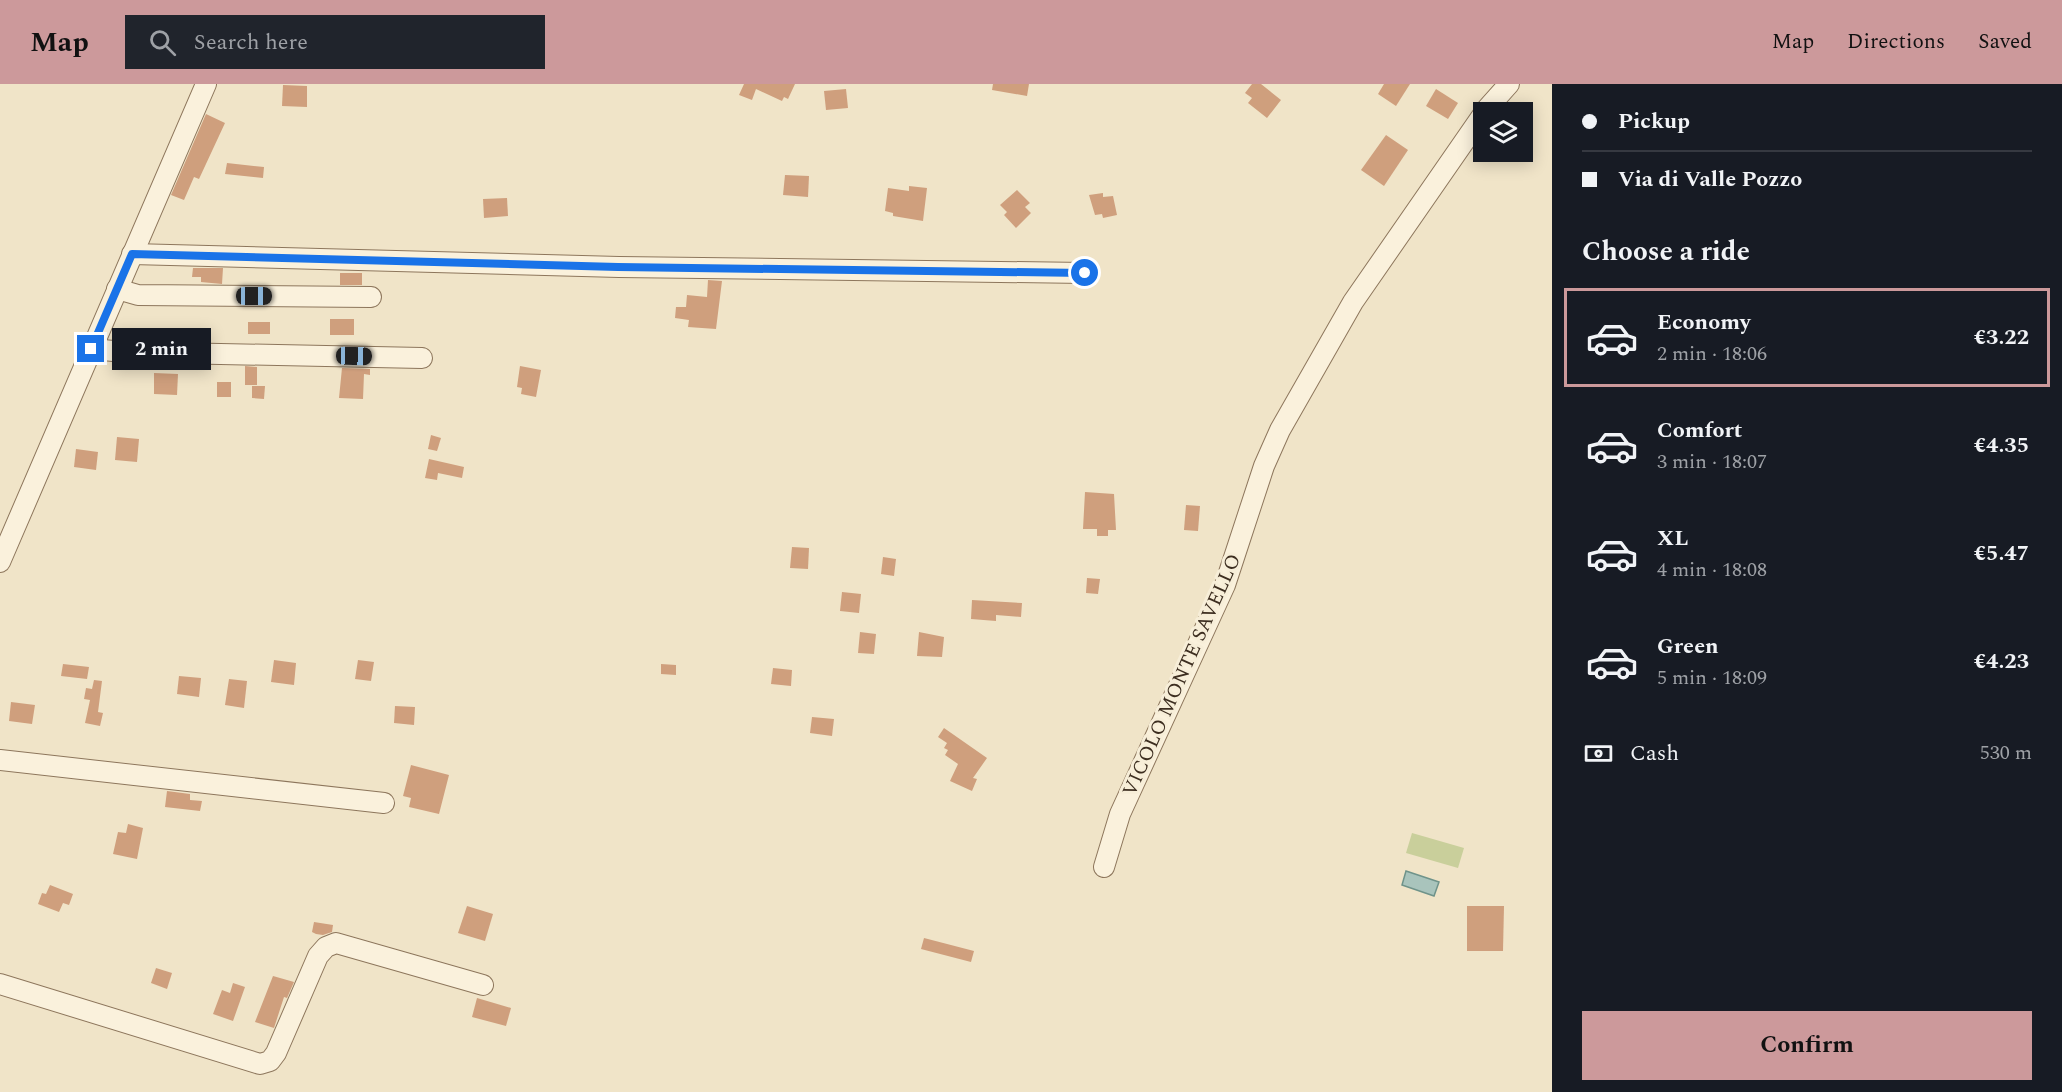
<!DOCTYPE html>
<html lang="en">
<head>
<meta charset="utf-8">
<style>
	:root { --surface:#171b24; --page:#20242c; --text:#f1f3f6; --muted:#9ea1a6; --line:#363941; --accent:#cc999b }
	body { margin:0; font-family:Spectral,serif; background:var(--page); color:var(--text); height:100vh; display:flex; flex-direction:column; font-size:22px; white-space:nowrap }
	* { box-sizing:border-box; margin:0 }
	p { font-size:20px; color:var(--muted) }
	.icon { flex:none; width:33px; height:33px; fill:none; stroke:currentColor; stroke-width:2; stroke-linecap:round; stroke-linejoin:round }
	.map { position:relative; flex:1; overflow:hidden }
	.panel { display:flex; flex-direction:column; background:var(--surface); width:510px }
	.panel>* { flex:none }
	.banner { display:grid; align-content:center; height:132px; padding:0 30px; background:var(--surface) }
	.buttons { position:absolute; left:1473px; top:18px; display:grid; gap:12px }
	.buttons a { display:grid; place-items:center; width:60px; height:60px; border-radius:0px; background:var(--surface); box-shadow:0 3px 15px #0003; font-size:30px }
	.end { position:absolute; width:27px; height:27px; margin:-14px; border:8px solid #1a73e8; background:#fff; box-shadow:0 0 0 3px #fff }
	.from { border-radius:50% }
	.bubble { position:absolute; height:42px; border-radius:0px; background:var(--surface); box-shadow:0 3px 15px #0003; font-size:20px; font-weight:700; line-height:42px; text-align:center }
	.car { position:absolute; width:18px; height:36px; margin:-18px -9px; border-radius:8px; box-shadow:0 0 4px 2px #0007; background:linear-gradient(#222 24%,#8ab4d8 0 40%,#222 0 76%,#8ab4d8 0 86%,#222 0) }
	.banner b { display:flex; align-items:center; gap:21px; height:57px; font-size:22px }
	.banner b+b { border-top:2px solid var(--line) }
	.banner i { width:15px; height:15px; background:var(--text) }
	ul { padding:0; list-style:none }
	li { display:flex; align-items:center; gap:18px; height:99px; margin:0 12px 9px; padding:0 18px; border:3px solid transparent; border-radius:0px }
	li div { flex:1 }
	li b { display:block; font-size:22px }
	li em { font-style:normal; font-weight:700 }
	li.selected { border-color:var(--accent) }
	li>.icon { width:54px; height:54px; stroke-width:1.5 }
	h2 { padding:0 30px; font-size:27px; line-height:72px }
	.pay { display:flex; align-items:center; gap:15px; height:66px; padding:0 30px; font-size:22px }
	.pay p { margin-inline-start:auto }
	.button { display:flex; gap:12px; margin-top:auto; padding:12px 30px }
	.button a { flex:1; height:69px; border-radius:0px; background:var(--accent); color:#111; font-size:24px; font-weight:700; line-height:69px; text-align:center }
	header { display:flex; align-items:center; gap:36px; box-sizing:border-box; height:84px; padding:0 30px; background:var(--accent); color:#111 }
	header strong { font-size:28px }
	nav { display:flex; gap:33px; margin-inline-start:auto; font-size:21px }
	.search { width:420px; height:54px; background:var(--page); display:flex; align-items:center; gap:15px; box-sizing:border-box; padding:0 21px; border-radius:0px; color:var(--muted); font-size:22px }
	main { display:flex; flex:1; min-height:0 }
	.map>svg:first-child { display:block }
	.green { fill:#c9cf9b }
	.water { fill:#a9c4bc; stroke:#6f938a; stroke-width:1.5 }
	.building { fill:#cf9f7d }
	.lines { fill:none; stroke-linecap:round; stroke-linejoin:round }
	.minor-casing { stroke:#8d765c; stroke-width:22 }
	.minor { stroke:#faf1dc; stroke-width:20 }
	.route { stroke:#1a73e8; stroke-width:8 }
	.labels { text-anchor:middle; dominant-baseline:central; stroke-width:6; stroke-linejoin:round; paint-order:stroke }
	.street-label { font-size:20px; fill:#3d2e20; stroke:#f7eed8 }
</style>
</head>
<body>
<header>
<strong>Map</strong>
<div class="search"><svg class="icon" aria-label="search" viewBox="0 0 24 24"><circle cx="10" cy="10" r="6"/><path d="M15 15l6 6"/></svg>Search here</div>
<nav><a>Map</a><a>Directions</a><a>Saved</a></nav>
</header>
<main>
<div class="map">
<svg width="1552" height="1008" viewBox="0 0 1552 1008">
	<rect width="100%" height="100%" fill="#f0e4c8"/>
	<polygon class="green" points="1412,749 1464,764 1458,784 1406,769"/>
	<polygon class="water" points="1406,787 1439,798 1434,812 1402,801"/>
	<g class="building">
		<polygon points="744,0 795,0 788,15 784,13 782,17 756,5 752,16 739,11"/>
		<polygon points="993,0 1029,0 1027,12 992,6"/>
		<polygon points="1252,0 1261,0 1281,16 1267,34 1248,19 1252,14 1245,9"/>
		<polygon points="1384,0 1410,0 1396,22 1378,10"/>
		<polygon points="283,1 307,2 307,23 282,22"/>
		<polygon points="846,5 848,24 826,26 824,7"/>
		<polygon points="1436,5 1458,19 1448,35 1426,22"/>
		<polygon points="206,30 225,39 199,95 194,93 184,116 171,111"/>
		<polygon points="1386,51 1408,66 1384,102 1361,86"/>
		<polygon points="227,79 264,83 263,94 225,90"/>
		<polygon points="785,91 809,92 808,113 783,111"/>
		<polygon points="909,102 927,104 923,137 893,132 893,129 885,127 888,104 909,107"/>
		<polygon points="1017,106 1030,119 1025,123 1031,129 1016,144 1004,131 1007,128 1000,121"/>
		<polygon points="1103,109 1103,113 1113,112 1117,131 1103,134 1102,130 1095,131 1089,111"/>
		<polygon points="507,114 508,132 484,134 483,115"/>
		<polygon points="193,184 223,184 222,200 201,198 201,193 192,193"/>
		<rect x="340" y="189" width="22" height="12"/>
		<polygon points="708,196 722,197 716,245 688,243 689,236 675,234 676,223 686,223 687,211 707,213"/>
		<rect x="330" y="235" width="24" height="16"/>
		<rect x="248" y="238" width="22" height="12"/>
		<polygon points="245,282 257,283 257,301 245,301"/>
		<polygon points="520,282 541,286 536,313 521,310 522,304 517,303"/>
		<polygon points="342,284 370,285 370,291 364,290 363,315 339,314"/>
		<polygon points="154,289 178,290 177,311 154,310"/>
		<rect x="217" y="298" width="14" height="15"/>
		<polygon points="252,302 265,302 264,315 252,314"/>
		<polygon points="431,351 441,354 437,367 428,365"/>
		<polygon points="117,353 139,355 137,378 115,376"/>
		<polygon points="76,365 98,368 96,386 74,383"/>
		<polygon points="429,375 464,383 462,394 438,389 437,396 425,394"/>
		<polygon points="1085,408 1114,410 1116,446 1108,446 1108,452 1097,452 1097,445 1083,445"/>
		<polygon points="1186,421 1200,422 1198,447 1184,446"/>
		<polygon points="792,463 809,464 808,485 790,484"/>
		<polygon points="883,473 896,475 894,492 881,490"/>
		<polygon points="1087,494 1100,495 1098,510 1086,509"/>
		<polygon points="842,508 861,510 859,529 840,527"/>
		<polygon points="972,516 1022,519 1021,533 996,531 996,537 971,535"/>
		<polygon points="860,548 876,550 874,570 858,569"/>
		<polygon points="919,548 944,553 942,573 917,572"/>
		<polygon points="274,576 296,579 294,601 271,598"/>
		<polygon points="358,576 374,578 371,597 355,595"/>
		<polygon points="63,580 89,583 87,595 61,592"/>
		<polygon points="661,580 676,581 676,591 661,590"/>
		<polygon points="773,584 792,586 791,602 771,600"/>
		<polygon points="179,592 201,594 199,613 177,610"/>
		<polygon points="229,595 247,597 244,624 225,621"/>
		<polygon points="94,596 102,597 98,628 103,629 100,642 85,639 90,616 84,615 86,604 92,605"/>
		<polygon points="11,618 35,621 32,640 9,637"/>
		<polygon points="395,622 415,623 414,641 394,639"/>
		<polygon points="812,633 834,635 832,652 810,649"/>
		<polygon points="944,644 987,674 973,694 977,695 972,707 950,697 958,680 945,671 948,666 944,664 947,659 938,653"/>
		<polygon points="411,681 449,691 439,730 409,723 411,714 403,712"/>
		<polygon points="167,707 190,710 190,716 202,717 200,727 165,723"/>
		<polygon points="128,740 143,744 137,775 113,770 118,748 126,749"/>
		<polygon points="50,801 73,810 69,821 63,819 59,828 38,820 42,809 46,810"/>
		<polygon points="467,822 493,830 485,857 458,849"/>
		<polygon points="1467,822 1504,822 1503,867 1467,867"/>
		<polygon points="314,838 333,841 332,848 323,851 316,850 312,848"/>
		<polygon points="924,854 974,867 971,878 921,865"/>
		<polygon points="156,884 172,889 167,905 151,899"/>
		<polygon points="273,892 294,898 287,914 284,913 274,944 255,938"/>
		<polygon points="233,899 245,903 233,937 213,930 222,906 230,909"/>
		<polygon points="477,914 511,924 506,942 472,933"/>
	</g>
	<g class="lines">
		<defs>
			<g id="minor">
				<polyline points="1484,28 1509,0"/>
				<polyline points="132,170 619,183 1085,189"/>
				<polyline points="117,205 138,211 371,213"/>
				<polyline points="91,265 125,268 422,274"/>
				<polyline points="0,478 206,0"/>
				<polyline points="0,676 384,719"/>
				<polyline points="1104,783 1120,730 1225,501 1264,382 1280,346 1353,218 1484,29"/>
				<polyline points="0,900 260,980 270,977 276,969 318,872 326,863 336,859 483,901"/>
			</g>
		</defs>
		<use href="#minor" class="minor-casing"/>
		<use href="#minor" class="minor"/>
	</g>
	<g class="lines">
		<polyline class="route" points="91,265 132,170 618,183 1085,189"/>
	</g>
	<g class="labels">
		<g class="street-label">
			<text transform="translate(1182 591) rotate(-66)">VICOLO MONTE SAVELLO</text>
		</g>
	</g>
</svg>
<div class="buttons">
<a><svg class="icon" aria-label="layers" viewBox="0 0 24 24"><path d="M12 4l9 5-9 5-9-5zM3 14l9 5 9-5"/></svg></a>
</div>
<i class="end from" style="left:1085px;top:189px"></i>
<i class="end" style="left:91px;top:265px"></i>
<div class="bubble" style="left:112px;top:244px;width:99px">2 min</div>
<i class="car" style="left:254px;top:212px;rotate:90deg"></i>
<i class="car" style="left:354px;top:272px;rotate:91deg"></i>
</div>
<section class="panel">
<div class="banner">
<b><i class="from"></i>Pickup</b>
<b><i></i>Via di Valle Pozzo</b>
</div>
<h2>Choose a ride</h2>
<ul>
<li class="selected"><svg class="icon" aria-label="car" viewBox="0 0 24 24"><path d="M5 17H2v-5l4-1 3-4h7l3 4 3 1v5h-3M9 17h6M6 11h13"/><circle cx="7" cy="17" r="2"/><circle cx="17" cy="17" r="2"/></svg><div><b>Economy</b><p>2 min · 18:06</p></div><em>€3.22</em></li>
<li><svg class="icon" aria-label="car" viewBox="0 0 24 24"><path d="M5 17H2v-5l4-1 3-4h7l3 4 3 1v5h-3M9 17h6M6 11h13"/><circle cx="7" cy="17" r="2"/><circle cx="17" cy="17" r="2"/></svg><div><b>Comfort</b><p>3 min · 18:07</p></div><em>€4.35</em></li>
<li><svg class="icon" aria-label="car" viewBox="0 0 24 24"><path d="M5 17H2v-5l4-1 3-4h7l3 4 3 1v5h-3M9 17h6M6 11h13"/><circle cx="7" cy="17" r="2"/><circle cx="17" cy="17" r="2"/></svg><div><b>XL</b><p>4 min · 18:08</p></div><em>€5.47</em></li>
<li><svg class="icon" aria-label="car" viewBox="0 0 24 24"><path d="M5 17H2v-5l4-1 3-4h7l3 4 3 1v5h-3M9 17h6M6 11h13"/><circle cx="7" cy="17" r="2"/><circle cx="17" cy="17" r="2"/></svg><div><b>Green</b><p>5 min · 18:09</p></div><em>€4.23</em></li>
</ul>
<div class="pay"><svg class="icon" aria-label="cash" viewBox="0 0 24 24"><path d="M3 7h18v10H3z"/><circle cx="12" cy="12" r="2"/></svg>Cash<p>530 m</p></div>
<div class="button"><a>Confirm</a></div>
</section>
</main>
</body>
</html>
